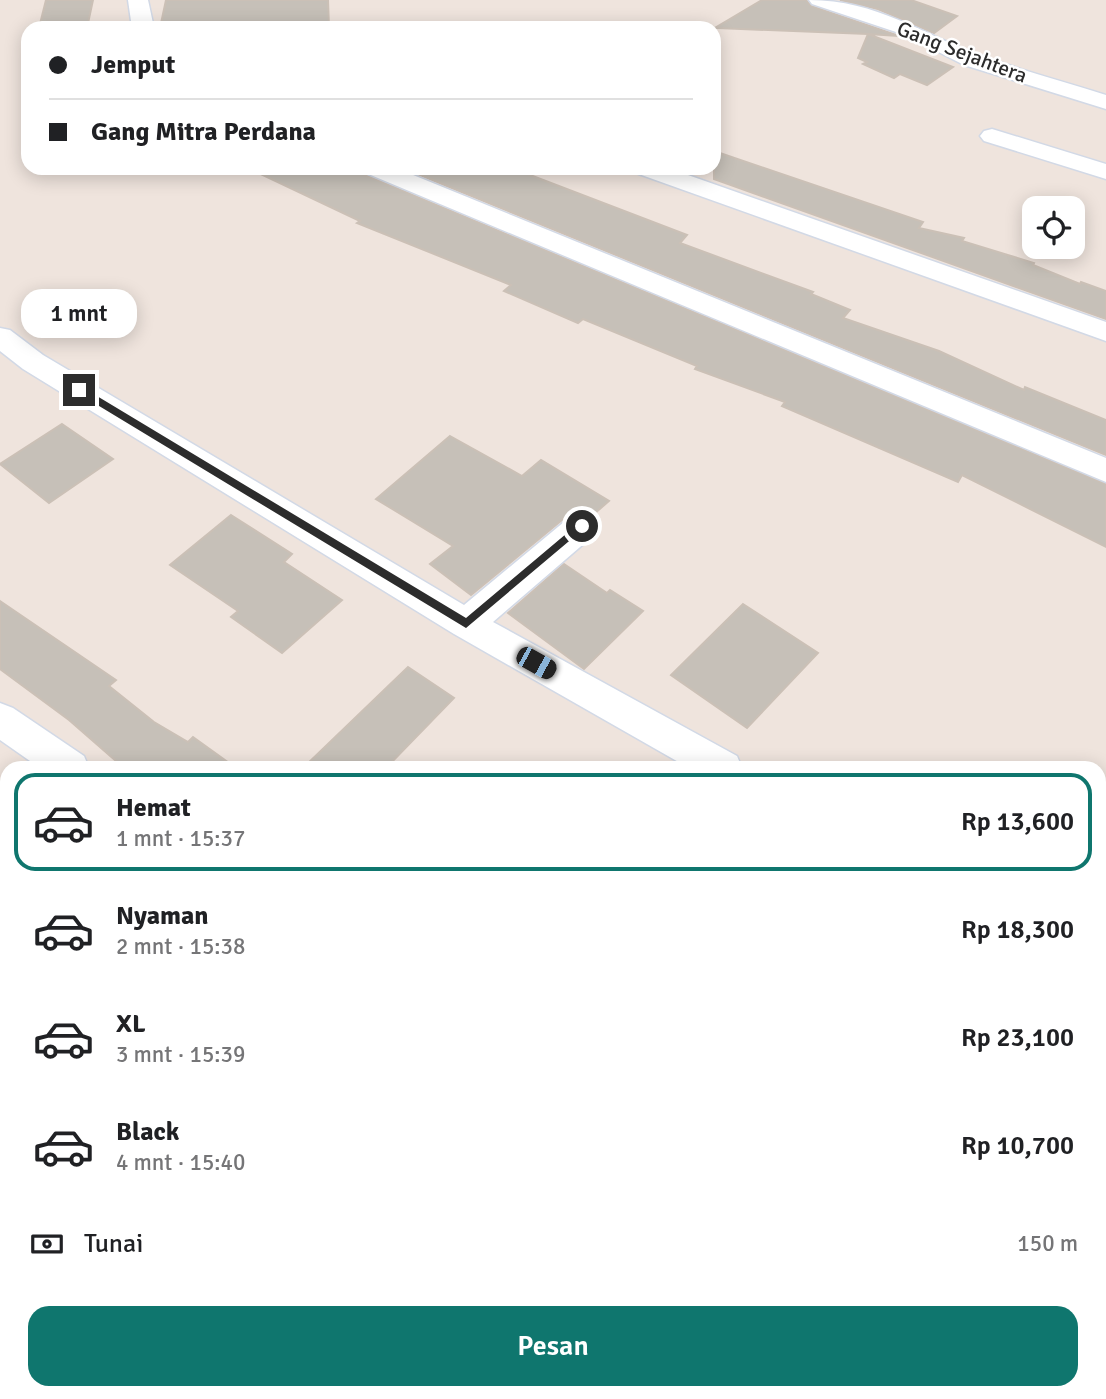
<!DOCTYPE html>
<html lang="id">
<head>
<meta charset="utf-8">
<style>
	:root { --surface:#fff; --page:#f6f6f6; --text:#202124; --muted:#757577; --line:#e0e0e0; --accent:#0f766e }
	body { margin:0; font-family:Signika,sans-serif; background:var(--page); color:var(--text); height:100vh; display:flex; flex-direction:column; font-size:26px; white-space:nowrap }
	* { box-sizing:border-box; margin:0 }
	p { font-size:23px; color:var(--muted) }
	.icon { flex:none; width:38px; height:38px; fill:none; stroke:currentColor; stroke-width:2; stroke-linecap:round; stroke-linejoin:round }
	.map { position:relative; flex:1; overflow:hidden }
	.drawer { position:absolute; left:0px; top:761px; width:1106px; height:639px; display:flex; flex-direction:column; background:var(--surface); border-radius:21px 21px 0 0; box-shadow:0 4px 18px #0003 }
	.drawer>* { flex:none }
	.guide { position:absolute; left:21px; top:21px; width:700px; height:154px; border-radius:21px; box-shadow:0 4px 18px #0003; display:grid; align-content:center; height:154px; padding:0 28px; background:var(--surface) }
	.fabs { position:absolute; left:1022px; top:196px; display:grid; gap:14px }
	.fabs a { display:grid; place-items:center; width:63px; height:63px; border-radius:14px; background:var(--surface); box-shadow:0 4px 18px #0003; font-size:35px }
	.end { position:absolute; width:32px; height:32px; margin:-16px; border:9px solid #2c2c2c; background:#fff; box-shadow:0 0 0 4px #fff }
	.from { border-radius:50% }
	.bubble { position:absolute; height:49px; border-radius:21px; background:var(--surface); box-shadow:0 4px 18px #0003; font-size:23px; font-weight:600; line-height:49px; text-align:center }
	.car { position:absolute; width:21px; height:42px; margin:-21px -10px; border-radius:9px; box-shadow:0 0 5px 2px #0007; background:linear-gradient(#222 24%,#8ab4d8 0 40%,#222 0 76%,#8ab4d8 0 86%,#222 0) }
	.guide b { display:flex; align-items:center; gap:24px; height:66px; font-size:26px }
	.guide b+b { border-top:2px solid var(--line) }
	.guide i { width:18px; height:18px; background:var(--text) }
	ul { padding:12px 0 0; list-style:none }
	li { display:flex; align-items:center; gap:21px; height:98px; margin:0 14px 10px; padding:0 14px; border:4px solid transparent; border-radius:21px }
	li div { flex:1 }
	li b { display:block; font-size:26px }
	li em { font-style:normal; font-weight:600 }
	li.selected { border-color:var(--accent) }
	li>.icon { width:63px; height:63px; stroke-width:1.5 }
	.pay { display:flex; align-items:center; gap:18px; height:77px; padding:0 28px; font-size:26px }
	.pay p { margin-inline-start:auto }
	.primary-button { display:flex; gap:14px; margin-top:auto; padding:14px 28px }
	.primary-button a { flex:1; height:80px; border-radius:21px; background:var(--accent); color:#fff; font-size:28px; font-weight:600; line-height:80px; text-align:center }
	.map>svg:first-child { display:block }
	.building { fill:#c6c0b8; stroke:#cbc0b6; stroke-width:2 }
	.lines { fill:none; stroke-linecap:round; stroke-linejoin:round }
	.street-casing { stroke:#d2d9e6; stroke-width:3 }
	.street { fill:#fff; fill-rule:evenodd }
	.route { fill:#2c2c2c }
	.labels { text-anchor:middle; dominant-baseline:central; stroke-width:5; stroke-linejoin:round; paint-order:stroke }
	.far-street-label { font-size:21px; fill:#2c2c2c; stroke:#fff }
</style>
</head>
<body>
<div class="map">
<svg width="1106" height="1399" viewBox="0 0 1106 1399">
	<rect width="100%" height="100%" fill="#efe4dd"/>
	<g class="building">
		<polygon points="46,0 93,0 87,28 39,28"/>
		<polygon points="166,0 328,0 329,28 160,28"/>
		<polygon points="762,0 806,0 811,6 899,36 868,34 953,67 927,85 900,74 894,78 863,64 867,62 858,58 868,34 715,28"/>
		<polygon points="840,0 911,0 957,16 934,33 878,9"/>
		<polygon points="714,151 923,222 919,228 964,238 962,241 1034,263 1033,265 1080,284 1081,282 1106,291 1106,319 714,179"/>
		<polygon points="248,168 360,168 365,175 1106,484 1106,547 962,475 958,482 782,406 785,402 695,369 697,366 583,319 578,323 504,291 511,285 357,223 360,221"/>
		<polygon points="403,168 512,168 687,235 680,243 813,292 811,294 850,310 843,318 939,351 1024,390 1025,387 1106,420 1106,455"/>
		<polygon points="62,424 113,459 49,503 0,464"/>
		<polygon points="450,436 522,476 541,460 609,501 594,514 581,511 568,515 471,595 430,564 453,546 376,499"/>
		<polygon points="231,515 292,554 284,562 342,600 282,653 231,617 238,611 170,565"/>
		<polygon points="564,564 607,593 610,590 643,611 584,669 508,613"/>
		<polygon points="0,601 116,680 109,686 154,722 188,742 193,737 236,768 124,768 69,720 0,669"/>
		<polygon points="743,604 818,653 747,728 671,675"/>
		<polygon points="408,667 454,698 386,768 303,768"/>
	</g>
	<g class="lines">
		<defs>
			<g id="street">
				<polygon points="128,0 148,0 154,28 132,28"/>
				<path d="M809,0C877,0 921,34 982,56C1023,71 1065,82 1106,95V109L964,65L905,35L812,4Z"/>
				<polygon points="992,129 1106,164 1106,179 984,141 980,136 984,131"/>
				<polygon points="363,168 396,168 1106,458 1106,482 366,173"/>
				<polygon points="633,168 668,168 1106,322 1106,341 636,173"/>
				<polygon points="0,328 10,330 43,355 464,605 570,517 582,514 594,517 598,526 594,535 493,622 737,756 742,768 689,768 454,634 23,369 0,351"/>
				<polygon points="0,703 13,708 84,756 89,768 40,768 0,740"/>
				<polygon points="1099,958 1106,961 1106,1006 1099,1003"/>
				<polygon points="0,1126 7,1129 7,1182 0,1179"/>
				<polygon points="189,1393 244,1393 247,1399 191,1399"/>
				<polygon points="819,1393 876,1393 879,1399 821,1399"/>
			</g>
		</defs>
		<use href="#street" class="street-casing"/>
		<use href="#street" class="street"/>
	</g>
	<polygon class="route" points="76,387 82,387 466,618 579,523 587,526 466,628 76,392"/>
	<g class="labels">
		<g class="far-street-label">
			<text transform="translate(962 52) rotate(21)">Gang Sejahtera</text>
		</g>
	</g>
</svg>
<div class="fabs">
<a><svg class="icon" aria-label="locate" viewBox="0 0 24 24"><circle cx="12" cy="12" r="6"/><path d="M12 2v4M12 18v4M2 12h4M18 12h4"/></svg></a>
</div>
<i class="end from" style="left:582px;top:526px"></i>
<i class="end" style="left:79px;top:390px"></i>
<div class="bubble" style="left:21px;top:289px;width:116px">1 mnt</div>
<i class="car" style="left:536px;top:663px;rotate:119deg"></i>
<div class="guide">
<b><i class="from"></i>Jemput</b>
<b><i></i>Gang Mitra Perdana</b>
</div>
<section class="drawer">
<ul>
<li class="selected"><svg class="icon" aria-label="car" viewBox="0 0 24 24"><path d="M5 17H2v-5l4-1 3-4h7l3 4 3 1v5h-3M9 17h6M6 11h13"/><circle cx="7" cy="17" r="2"/><circle cx="17" cy="17" r="2"/></svg><div><b>Hemat</b><p>1 mnt · 15:37</p></div><em>Rp 13,600</em></li>
<li><svg class="icon" aria-label="car" viewBox="0 0 24 24"><path d="M5 17H2v-5l4-1 3-4h7l3 4 3 1v5h-3M9 17h6M6 11h13"/><circle cx="7" cy="17" r="2"/><circle cx="17" cy="17" r="2"/></svg><div><b>Nyaman</b><p>2 mnt · 15:38</p></div><em>Rp 18,300</em></li>
<li><svg class="icon" aria-label="car" viewBox="0 0 24 24"><path d="M5 17H2v-5l4-1 3-4h7l3 4 3 1v5h-3M9 17h6M6 11h13"/><circle cx="7" cy="17" r="2"/><circle cx="17" cy="17" r="2"/></svg><div><b>XL</b><p>3 mnt · 15:39</p></div><em>Rp 23,100</em></li>
<li><svg class="icon" aria-label="car" viewBox="0 0 24 24"><path d="M5 17H2v-5l4-1 3-4h7l3 4 3 1v5h-3M9 17h6M6 11h13"/><circle cx="7" cy="17" r="2"/><circle cx="17" cy="17" r="2"/></svg><div><b>Black</b><p>4 mnt · 15:40</p></div><em>Rp 10,700</em></li>
</ul>
<div class="pay"><svg class="icon" aria-label="cash" viewBox="0 0 24 24"><path d="M3 7h18v10H3z"/><circle cx="12" cy="12" r="2"/></svg>Tunai<p>150 m</p></div>
<div class="primary-button"><a>Pesan</a></div>
</section>
</div>
</body>
</html>
